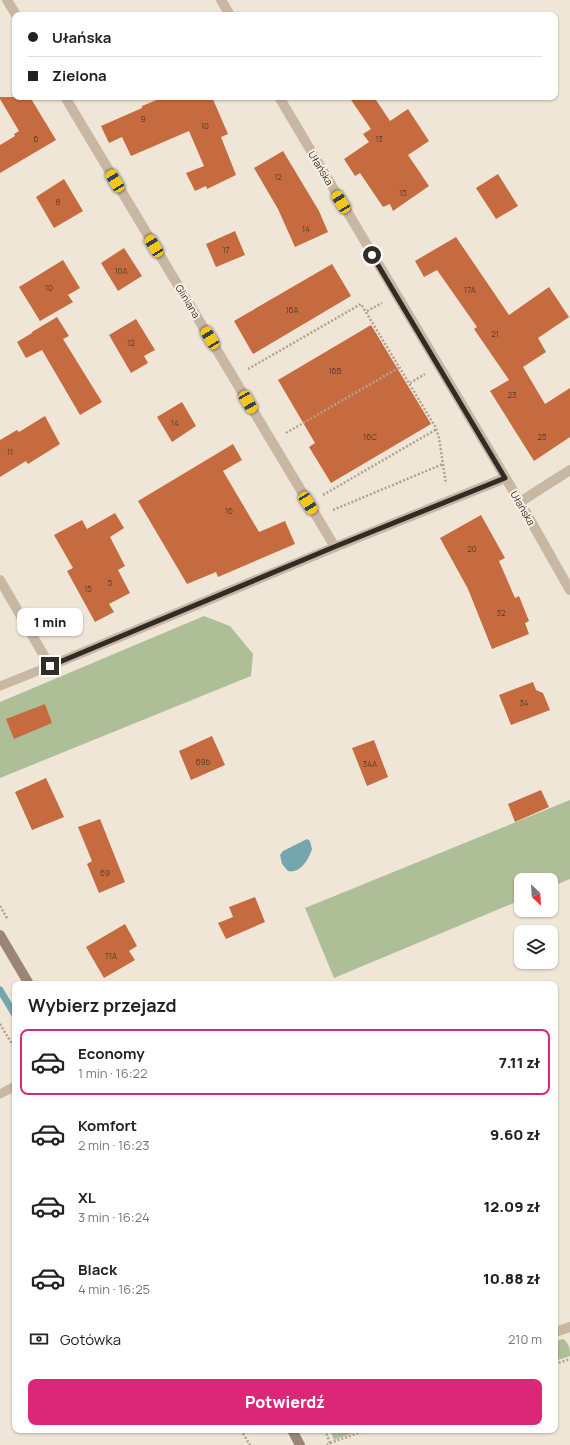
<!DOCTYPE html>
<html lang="pl">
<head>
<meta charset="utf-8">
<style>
	:root { --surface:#fff; --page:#f6f6f6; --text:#222; --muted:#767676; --line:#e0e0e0; --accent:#db2777 }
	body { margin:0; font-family:Manrope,sans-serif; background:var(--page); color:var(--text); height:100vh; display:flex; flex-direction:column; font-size:15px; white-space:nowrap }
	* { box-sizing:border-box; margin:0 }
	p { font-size:13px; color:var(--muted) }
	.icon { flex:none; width:22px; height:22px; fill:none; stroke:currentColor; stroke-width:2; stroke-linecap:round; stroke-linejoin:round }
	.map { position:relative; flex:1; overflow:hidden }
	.side { position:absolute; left:12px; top:981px; width:546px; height:452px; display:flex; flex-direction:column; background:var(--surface); border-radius:8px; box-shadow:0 1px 3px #0004 }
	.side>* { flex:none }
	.banner { position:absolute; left:12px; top:12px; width:546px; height:88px; border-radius:8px; box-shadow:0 1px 3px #0004; display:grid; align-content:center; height:88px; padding:0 16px; background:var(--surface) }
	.needle { width:26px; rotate:155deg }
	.buttons { position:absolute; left:514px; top:873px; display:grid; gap:8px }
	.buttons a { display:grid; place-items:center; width:44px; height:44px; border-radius:8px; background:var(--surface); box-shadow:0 1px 3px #0004; font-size:20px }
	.end { position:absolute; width:18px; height:18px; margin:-9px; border:5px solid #332b25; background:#fff; box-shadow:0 0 0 2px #fff }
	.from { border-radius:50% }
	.bubble { position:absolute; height:28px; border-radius:8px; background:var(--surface); box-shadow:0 1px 3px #0004; font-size:13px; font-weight:800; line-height:28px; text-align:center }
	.car { position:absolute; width:12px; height:24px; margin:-12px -6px; border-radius:5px; box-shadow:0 0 3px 1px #0007; background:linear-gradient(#f5c518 24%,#345 0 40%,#f5c518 0 76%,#345 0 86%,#f5c518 0) }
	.banner b { display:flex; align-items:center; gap:14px; height:38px; font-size:15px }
	.banner b+b { border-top:1px solid var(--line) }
	.banner i { width:10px; height:10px; background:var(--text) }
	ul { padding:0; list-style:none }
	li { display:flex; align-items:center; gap:12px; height:66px; margin:0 8px 6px; padding:0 8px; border:2px solid transparent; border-radius:8px }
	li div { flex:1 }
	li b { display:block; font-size:15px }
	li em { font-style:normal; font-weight:800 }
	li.current { border-color:var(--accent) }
	li>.icon { width:36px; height:36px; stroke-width:1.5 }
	h2 { padding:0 16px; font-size:18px; line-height:48px }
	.pay { display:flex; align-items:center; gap:10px; height:44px; padding:0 16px; font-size:15px }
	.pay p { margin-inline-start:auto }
	.action { display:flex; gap:8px; margin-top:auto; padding:8px 16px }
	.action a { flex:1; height:46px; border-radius:8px; background:var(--accent); color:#fff; font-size:16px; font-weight:800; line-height:46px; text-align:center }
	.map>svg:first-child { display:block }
	.green { fill:#aebf97 }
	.water { fill:#76a6ad }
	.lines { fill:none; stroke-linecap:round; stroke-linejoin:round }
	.stream { stroke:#76a6ad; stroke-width:7 }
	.building { fill:#c66b3f }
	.path { stroke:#b4a18d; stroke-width:2.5; stroke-dasharray:2 2; stroke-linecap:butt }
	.lane { stroke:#c8b7a3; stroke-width:9 }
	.street { stroke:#c8b7a3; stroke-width:10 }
	.secondary { stroke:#9b8675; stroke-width:10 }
	.route { stroke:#332b25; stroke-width:5 }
	.labels { text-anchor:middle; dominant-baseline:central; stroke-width:4; stroke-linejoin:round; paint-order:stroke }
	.number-label { font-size:8px; fill:#583b2c }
	.street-label { font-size:10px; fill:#332b25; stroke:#f9f0e3 }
</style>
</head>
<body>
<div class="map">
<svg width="570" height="1445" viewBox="0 0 570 1445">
	<rect width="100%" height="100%" fill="#f0e6d7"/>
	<g class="green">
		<polygon points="204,616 230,626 253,654 251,676 0,778 0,702"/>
		<polygon points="570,800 570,879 551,887 551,880 521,880 521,900 334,978 305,908"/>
		<path d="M563,1339C569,1343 570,1348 570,1356L555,1361V1341Z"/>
		<polygon points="330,1430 361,1430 334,1440"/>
	</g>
	<path class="water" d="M307,839L310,841L312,849C309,859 300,874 288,871L282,864L280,855L283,851Z"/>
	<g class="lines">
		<polyline class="stream" points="0,990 15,1015"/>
	</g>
	<g class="building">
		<polygon points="0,97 30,97 56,140 0,173 0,145 15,136 14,134 19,131 0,99"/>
		<polygon points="164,97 212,97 228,134 221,137 236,175 207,189 206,186 195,191 186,173 204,166 189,131 131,156 122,137 109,143 101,126 142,108 142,106"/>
		<polygon points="349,97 374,97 390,121 408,109 429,141 408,155 429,186 393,211 390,204 383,207 360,173 355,176 344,159 369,142 363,134 371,129"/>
		<polygon points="283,151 319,211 328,232 295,247 278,209 254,168"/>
		<polygon points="498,174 518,206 496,219 476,188"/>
		<polygon points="64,179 83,211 54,228 36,197"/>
		<polygon points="235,231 245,255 216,267 206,244"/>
		<polygon points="456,237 509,315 549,287 569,317 538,338 546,352 523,367 545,404 570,388 570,437 534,461 490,391 509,380 474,329 477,327 437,270 424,277 415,261"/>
		<polygon points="124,248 142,276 118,291 101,263"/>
		<polygon points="63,260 80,288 68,295 73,302 40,321 19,287"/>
		<polygon points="332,264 351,296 253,354 234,321"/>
		<polygon points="57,317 69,336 63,339 102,402 80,415 42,350 26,358 17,342 32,333 32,332"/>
		<polygon points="136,319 155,350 144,356 148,363 131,373 109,335"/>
		<polygon points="371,325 431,424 331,483 309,447 315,443 278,380"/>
		<polygon points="182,402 196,426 172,442 157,417"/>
		<polygon points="45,416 60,444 28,464 26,461 0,477 0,440 17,430 19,432"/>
		<polygon points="233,444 242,460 223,471 259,532 285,521 295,544 218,577 216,572 187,584 138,501"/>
		<polygon points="115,513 124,528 110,537 125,566 118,570 130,593 109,604 114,612 95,622 67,571 73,568 54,535 82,520 87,529"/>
		<polygon points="481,515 505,558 499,561 515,598 519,596 529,621 525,623 529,634 492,649 468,589 440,538"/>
		<polygon points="533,682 536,690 543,693 550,710 511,725 499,695"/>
		<polygon points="45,704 52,723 14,739 6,719"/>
		<polygon points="212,736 225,765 191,780 179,751"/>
		<polygon points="374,740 388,777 367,786 352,748"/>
		<polygon points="46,778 64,817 32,830 15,792"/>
		<polygon points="541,790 549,807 515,822 508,804"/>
		<polygon points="100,819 125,882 99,893 87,864 92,861 78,827"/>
		<polygon points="255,897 265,922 226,939 218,923 233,917 229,907"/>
		<polygon points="125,924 137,946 129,951 135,960 104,978 86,947"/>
	</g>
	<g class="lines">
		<g class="path">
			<polyline points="367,311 382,303"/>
			<polyline points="248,369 361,304 436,428 439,438 446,484"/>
			<polyline points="410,383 425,374"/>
			<polyline points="286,433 400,367"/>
			<polyline points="323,495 437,429"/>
			<polyline points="333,510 443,464"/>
			<polyline points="0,906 8,920"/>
			<polyline points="0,1024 15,1049"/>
			<polyline points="555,1364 570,1359"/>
			<polyline points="241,1430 250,1445"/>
			<polyline points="325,1430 330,1443 327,1445"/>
			<polyline points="330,1443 367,1430"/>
		</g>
		<g class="lane">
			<polyline points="0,686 50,666"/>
			<polyline points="0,1094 15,1086"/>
		</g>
		<g class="street">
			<polyline points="7,0 16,15"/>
			<polyline points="221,0 230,15"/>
			<polyline points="65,97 335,547"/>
			<polyline points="279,97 520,502 570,590"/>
			<polyline points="520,502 570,470"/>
			<polyline points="0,580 50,666 335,547 505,478"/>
			<polyline points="555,1332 570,1327"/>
		</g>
		<g class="secondary">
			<polyline points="0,935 29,984"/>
			<polyline points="292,1430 300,1445"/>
		</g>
	</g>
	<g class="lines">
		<polyline class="route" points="50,666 334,547 505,478 372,255"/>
	</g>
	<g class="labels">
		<g class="number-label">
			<text x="143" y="118">9</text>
			<text x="205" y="125">10</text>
			<text x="36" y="138">6</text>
			<text x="379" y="138">13</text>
			<text x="278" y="176">12</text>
			<text x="403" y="192">15</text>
			<text x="58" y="201">8</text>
			<text x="306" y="228">14</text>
			<text x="226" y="249">17</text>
			<text x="121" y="270">10A</text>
			<text x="49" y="287">10</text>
			<text x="470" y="289">17A</text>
			<text x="292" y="309">16A</text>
			<text x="495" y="333">21</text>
			<text x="131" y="342">12</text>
			<text x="335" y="370">16B</text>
			<text x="512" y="394">23</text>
			<text x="175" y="422">14</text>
			<text x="370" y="436">16C</text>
			<text x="542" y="436">25</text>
			<text x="10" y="451">11</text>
			<text x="229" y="510">16</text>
			<text x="472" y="548">20</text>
			<text x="110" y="582">5</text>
			<text x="88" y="588">15</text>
			<text x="501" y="612">32</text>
			<text x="524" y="702">34</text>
			<text x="203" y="761">69b</text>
			<text x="370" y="763">34A</text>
			<text x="105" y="872">69</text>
			<text x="111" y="955">71A</text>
		</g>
		<g class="street-label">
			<text transform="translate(321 168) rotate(59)">Ułańska</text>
			<text transform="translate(188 301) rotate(59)">Gliniana</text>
			<text transform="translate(523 508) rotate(60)">Ułańska</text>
		</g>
	</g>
</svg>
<div class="buttons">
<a><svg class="needle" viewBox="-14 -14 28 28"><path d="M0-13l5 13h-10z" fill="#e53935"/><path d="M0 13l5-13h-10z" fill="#767676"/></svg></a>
<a><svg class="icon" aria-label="layers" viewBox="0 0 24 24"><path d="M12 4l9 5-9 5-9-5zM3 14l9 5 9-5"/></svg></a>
</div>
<i class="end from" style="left:372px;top:255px"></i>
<i class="end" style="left:50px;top:666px"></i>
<div class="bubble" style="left:17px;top:608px;width:66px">1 min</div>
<i class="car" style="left:115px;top:181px;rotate:329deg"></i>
<i class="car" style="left:341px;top:202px;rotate:329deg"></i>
<i class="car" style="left:154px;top:246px;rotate:329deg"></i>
<i class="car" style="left:210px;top:338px;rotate:329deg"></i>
<i class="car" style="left:248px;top:402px;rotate:150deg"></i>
<i class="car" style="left:308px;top:503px;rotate:148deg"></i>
<div class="banner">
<b><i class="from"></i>Ułańska</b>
<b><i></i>Zielona</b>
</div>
<section class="side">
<h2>Wybierz przejazd</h2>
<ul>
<li class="current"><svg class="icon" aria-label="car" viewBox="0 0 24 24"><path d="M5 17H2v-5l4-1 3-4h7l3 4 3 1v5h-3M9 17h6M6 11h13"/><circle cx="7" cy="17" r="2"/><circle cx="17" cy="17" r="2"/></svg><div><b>Economy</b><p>1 min · 16:22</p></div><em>7.11 zł</em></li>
<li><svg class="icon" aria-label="car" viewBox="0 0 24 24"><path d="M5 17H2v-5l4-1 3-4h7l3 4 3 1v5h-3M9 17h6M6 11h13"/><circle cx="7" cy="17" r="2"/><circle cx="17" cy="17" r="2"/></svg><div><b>Komfort</b><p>2 min · 16:23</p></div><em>9.60 zł</em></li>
<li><svg class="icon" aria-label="car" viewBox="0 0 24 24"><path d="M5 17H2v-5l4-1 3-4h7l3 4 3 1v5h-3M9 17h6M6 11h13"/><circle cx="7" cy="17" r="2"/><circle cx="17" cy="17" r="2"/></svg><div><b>XL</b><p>3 min · 16:24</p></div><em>12.09 zł</em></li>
<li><svg class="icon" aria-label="car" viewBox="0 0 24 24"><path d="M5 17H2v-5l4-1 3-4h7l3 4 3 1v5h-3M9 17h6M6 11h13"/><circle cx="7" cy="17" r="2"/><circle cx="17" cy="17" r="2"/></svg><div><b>Black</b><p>4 min · 16:25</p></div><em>10.88 zł</em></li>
</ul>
<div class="pay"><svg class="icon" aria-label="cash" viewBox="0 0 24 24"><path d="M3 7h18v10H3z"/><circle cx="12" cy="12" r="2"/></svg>Gotówka<p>210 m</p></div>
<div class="action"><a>Potwierdź</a></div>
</section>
</div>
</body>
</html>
